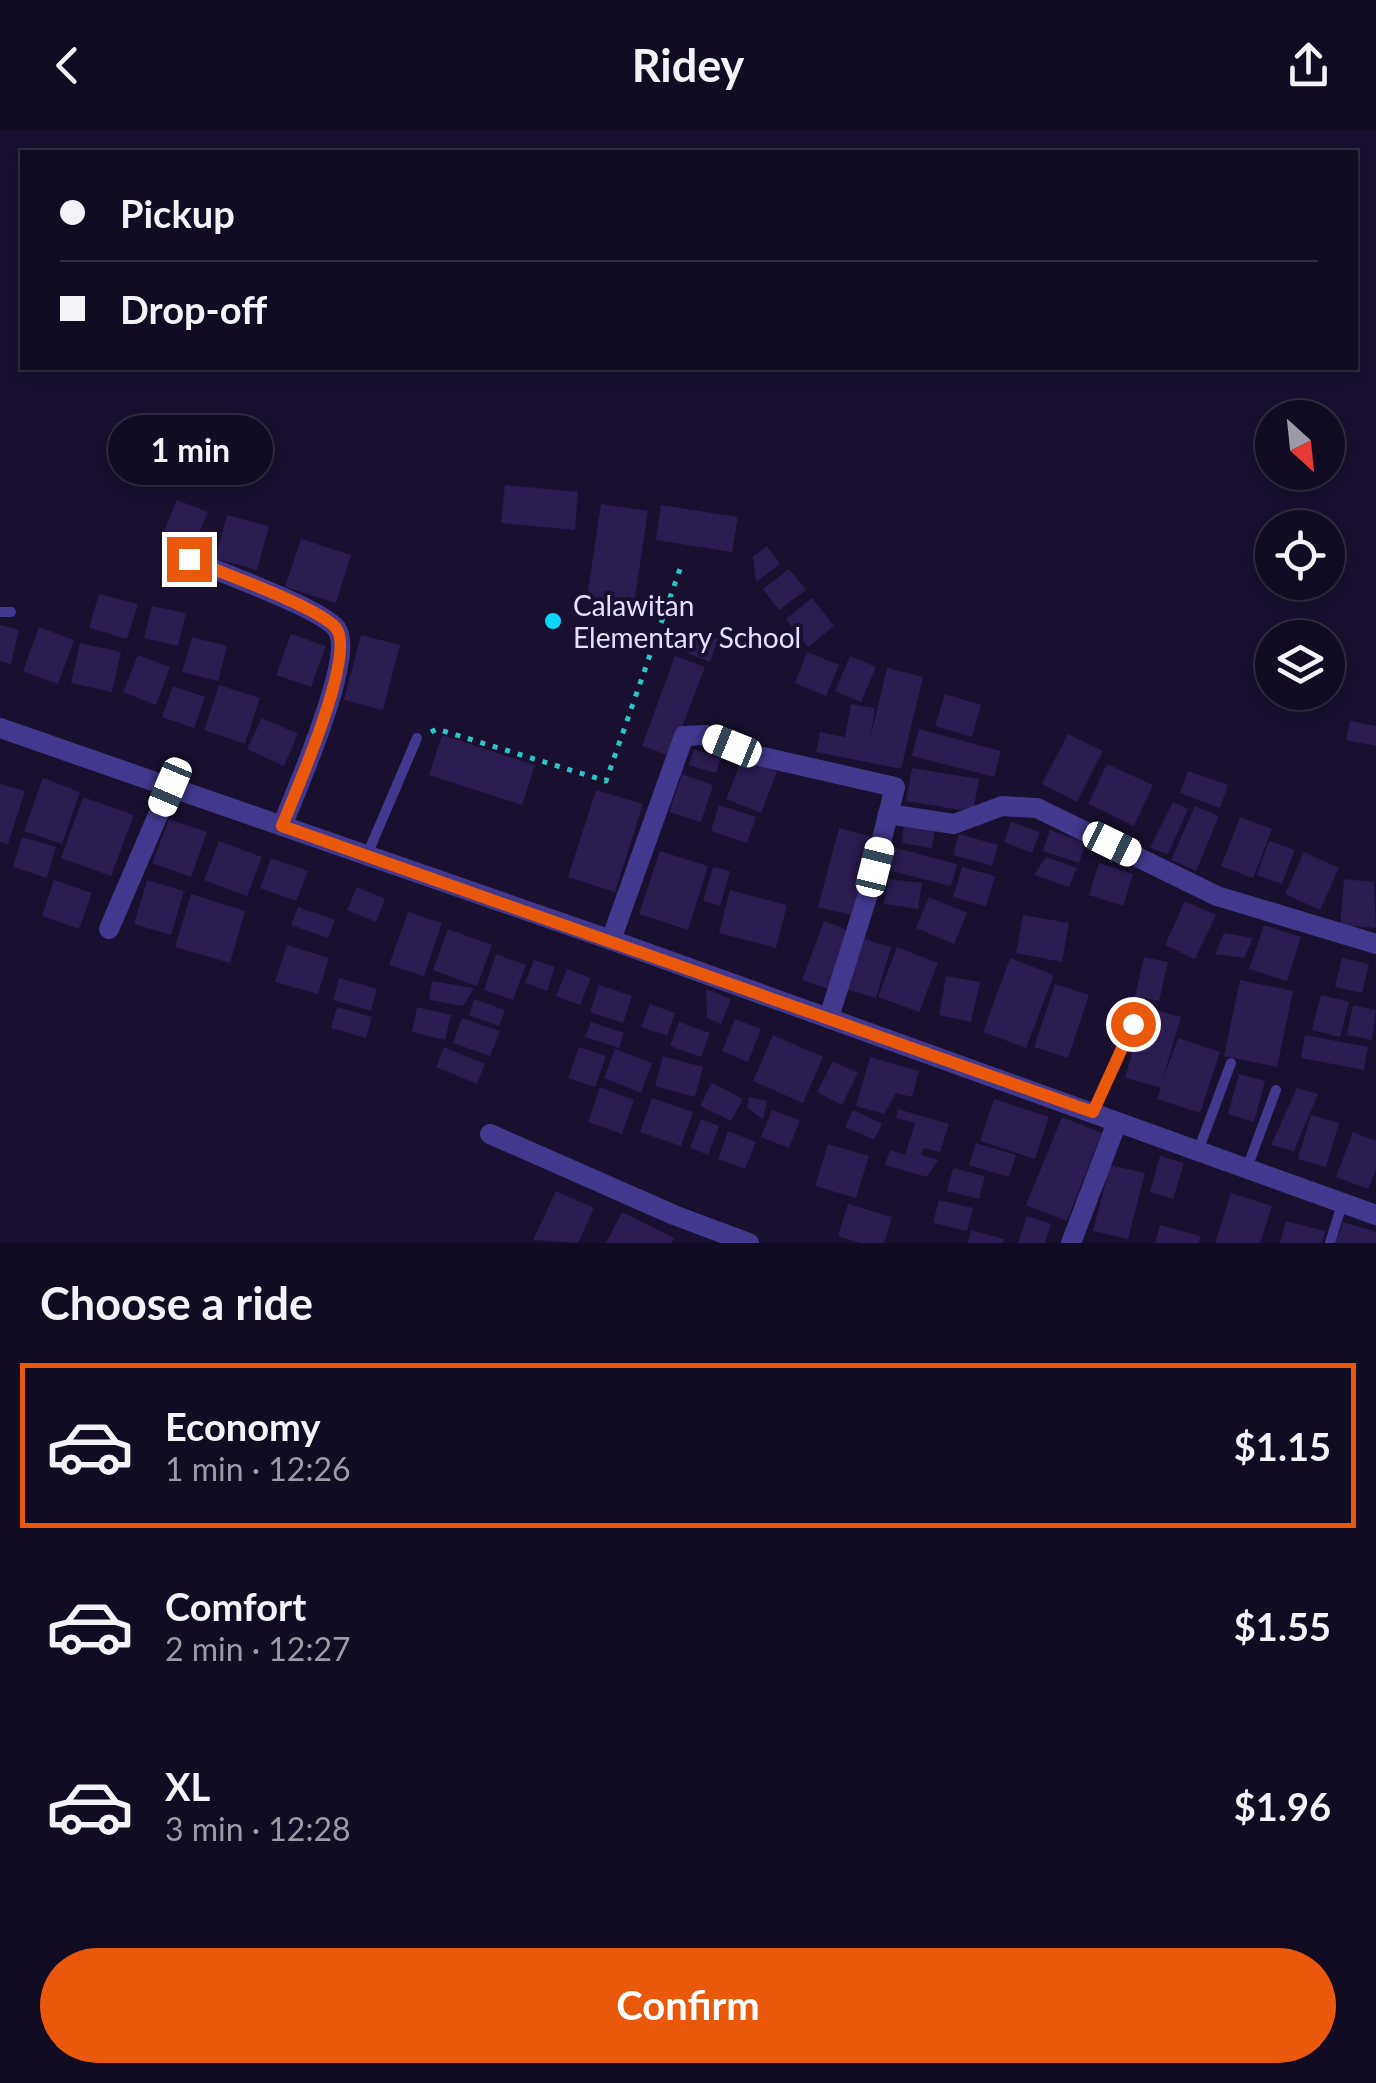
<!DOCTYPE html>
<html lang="en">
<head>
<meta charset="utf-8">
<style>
	:root { --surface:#120c22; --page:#1b152a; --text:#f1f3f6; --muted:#9c9ba5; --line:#312c40; --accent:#ea580c }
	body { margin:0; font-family:Lato,sans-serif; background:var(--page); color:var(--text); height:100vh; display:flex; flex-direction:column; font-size:38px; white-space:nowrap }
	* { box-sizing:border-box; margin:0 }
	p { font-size:32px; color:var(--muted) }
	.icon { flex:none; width:55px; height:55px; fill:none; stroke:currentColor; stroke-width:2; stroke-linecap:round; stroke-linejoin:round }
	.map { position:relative; height:1113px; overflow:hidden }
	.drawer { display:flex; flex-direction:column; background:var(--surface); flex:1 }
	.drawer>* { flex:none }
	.hud { position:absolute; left:20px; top:20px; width:1338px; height:220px; border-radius:0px; box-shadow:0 5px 15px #0003,0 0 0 2px var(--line); display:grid; align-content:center; height:220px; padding:0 40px; background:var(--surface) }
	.needle { width:65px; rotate:153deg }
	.buttons { position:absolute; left:1255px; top:270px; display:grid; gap:20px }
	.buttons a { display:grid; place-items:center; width:90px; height:90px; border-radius:50%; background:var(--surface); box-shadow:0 5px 15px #0003,0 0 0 2px var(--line); font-size:50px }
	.end { position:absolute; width:45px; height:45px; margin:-22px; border:12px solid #ea580c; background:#fff; box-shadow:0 0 0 5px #fff }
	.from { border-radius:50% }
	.bubble { position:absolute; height:70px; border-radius:35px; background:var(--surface); box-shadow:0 5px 15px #0003,0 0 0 2px var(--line); font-size:32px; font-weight:700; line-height:70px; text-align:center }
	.car { position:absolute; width:30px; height:60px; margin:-30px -15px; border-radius:12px; box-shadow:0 0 8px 2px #0007; background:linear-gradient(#fff 24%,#345 0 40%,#fff 0 76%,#345 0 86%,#fff 0) }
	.hud b { display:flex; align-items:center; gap:35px; height:95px; font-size:38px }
	.hud b+b { border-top:2px solid var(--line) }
	.hud i { width:25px; height:25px; background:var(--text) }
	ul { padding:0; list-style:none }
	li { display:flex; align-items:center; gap:30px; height:165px; margin:0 20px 15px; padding:0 20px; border:5px solid transparent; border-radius:0px }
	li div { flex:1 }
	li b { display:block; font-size:38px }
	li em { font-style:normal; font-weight:700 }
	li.active { border-color:var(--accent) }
	li>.icon { width:90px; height:90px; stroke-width:1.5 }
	h2 { padding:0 40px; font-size:45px; line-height:120px }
	.button { display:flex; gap:20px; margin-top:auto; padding:20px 40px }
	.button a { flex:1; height:115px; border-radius:60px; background:var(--accent); color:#fff; font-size:40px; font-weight:700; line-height:115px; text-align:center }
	header { display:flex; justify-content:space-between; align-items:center; height:130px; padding:0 40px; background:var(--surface); font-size:45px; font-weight:700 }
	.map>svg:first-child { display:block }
	.building { fill:#2a1b50 }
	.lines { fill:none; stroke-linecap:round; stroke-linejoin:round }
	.path { stroke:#2ac5c6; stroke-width:5; stroke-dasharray:5 8; stroke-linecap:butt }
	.lane { stroke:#42398f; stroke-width:10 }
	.street { stroke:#42398f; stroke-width:20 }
	.route { stroke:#ea580c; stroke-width:12 }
	.poi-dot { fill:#0ad6ff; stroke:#18102e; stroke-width:4 }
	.labels { text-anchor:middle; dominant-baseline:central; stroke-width:8; stroke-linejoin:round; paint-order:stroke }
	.poi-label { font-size:28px; fill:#e4deff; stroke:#18102e; text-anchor:start }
</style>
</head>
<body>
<header><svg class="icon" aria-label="back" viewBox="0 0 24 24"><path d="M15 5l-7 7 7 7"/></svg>Ridey<svg class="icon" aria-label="share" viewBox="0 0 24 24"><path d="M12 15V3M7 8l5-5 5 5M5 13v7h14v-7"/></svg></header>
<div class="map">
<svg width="1376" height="1113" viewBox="0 0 1376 1113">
	<rect width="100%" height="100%" fill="#18102e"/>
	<g class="building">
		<polygon points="505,355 578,362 575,400 501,393"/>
		<polygon points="177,370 208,382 194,415 163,403"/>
		<polygon points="601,374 648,381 634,474 587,467"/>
		<polygon points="661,375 738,387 732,422 656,410"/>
		<polygon points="227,385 269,396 257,440 215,429"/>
		<polygon points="301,409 351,425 336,473 285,457"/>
		<polygon points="767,416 780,434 756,452 753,427"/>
		<polygon points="789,439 806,460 779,480 763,459"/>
		<polygon points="99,464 138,474 127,509 89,498"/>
		<polygon points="812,468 834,496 808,517 786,489"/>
		<polygon points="152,476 186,483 178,516 144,508"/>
		<polygon points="0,495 19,500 11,534 0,531"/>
		<polygon points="39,497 74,510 58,554 23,541"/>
		<polygon points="694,500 718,509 710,532 685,522"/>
		<polygon points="291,504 326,516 311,557 276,545"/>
		<polygon points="361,505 400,515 383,580 344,570"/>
		<polygon points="192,507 227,516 218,551 182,542"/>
		<polygon points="80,513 121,522 112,562 71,553"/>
		<polygon points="807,522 839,535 826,566 795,553"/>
		<polygon points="138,525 170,537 156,575 123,562"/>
		<polygon points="675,526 705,537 671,626 642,616"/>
		<polygon points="850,526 876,537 861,572 835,561"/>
		<polygon points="887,538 923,547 901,639 816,622 820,602 845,607 851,574 875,578 870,609"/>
		<polygon points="219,555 260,568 245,614 204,600"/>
		<polygon points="173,556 205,567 194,598 162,587"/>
		<polygon points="945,564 981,575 972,607 935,596"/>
		<polygon points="262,588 298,604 284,636 247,619"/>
		<polygon points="1350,591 1376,596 1376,616 1346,610"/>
		<polygon points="919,599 1001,621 994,647 912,626"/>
		<polygon points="1068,604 1103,621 1077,672 1042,654"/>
		<polygon points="442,605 535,635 522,675 429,645"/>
		<polygon points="694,619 721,628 716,643 689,635"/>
		<polygon points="743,628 777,642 761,683 726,669"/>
		<polygon points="1107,634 1153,655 1134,696 1088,674"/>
		<polygon points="912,638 979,649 973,682 906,671"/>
		<polygon points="1188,641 1228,655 1220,678 1180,663"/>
		<polygon points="682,644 713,655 701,692 669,682"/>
		<polygon points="43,648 80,662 62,714 24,701"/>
		<polygon points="0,654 25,661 8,714 0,712"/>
		<polygon points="596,660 643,674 615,762 568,747"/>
		<polygon points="83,667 134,685 111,746 61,728"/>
		<polygon points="1173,672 1188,679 1168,724 1150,718"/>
		<polygon points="719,675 756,687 747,713 711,701"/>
		<polygon points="1195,676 1219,686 1196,741 1171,730"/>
		<polygon points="1240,687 1272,699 1253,748 1221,736"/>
		<polygon points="169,689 207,702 191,747 152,733"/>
		<polygon points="1011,692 1040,702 1032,723 1004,712"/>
		<polygon points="904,694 935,698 932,718 902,713"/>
		<polygon points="839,698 876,708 855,786 818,777"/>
		<polygon points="1050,700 1086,713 1079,733 1043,721"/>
		<polygon points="959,704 998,715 992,736 953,725"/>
		<polygon points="22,707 56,717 47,748 13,737"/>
		<polygon points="219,711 262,727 247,766 204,750"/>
		<polygon points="1269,711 1295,720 1282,754 1257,745"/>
		<polygon points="892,717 957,734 951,756 886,740"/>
		<polygon points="660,721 708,736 688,800 639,784"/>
		<polygon points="1304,722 1339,738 1320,780 1285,764"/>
		<polygon points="1046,727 1077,738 1069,757 1034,745"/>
		<polygon points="271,728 308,741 296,771 260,758"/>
		<polygon points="1099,733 1133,744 1123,776 1089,765"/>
		<polygon points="713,737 730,741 720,776 703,771"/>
		<polygon points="962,737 995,746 986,776 953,767"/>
		<polygon points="888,749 922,753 918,779 884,774"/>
		<polygon points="1344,749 1374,752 1376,798 1340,795"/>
		<polygon points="54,750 92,763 79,799 42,786"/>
		<polygon points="147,750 184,761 171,805 134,794"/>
		<polygon points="357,757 385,769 376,792 347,780"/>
		<polygon points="730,760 787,775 776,818 719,803"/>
		<polygon points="191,764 245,781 230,833 175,817"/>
		<polygon points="929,767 967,783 954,814 916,798"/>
		<polygon points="1185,771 1216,785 1195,829 1165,815"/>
		<polygon points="298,777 335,790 328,808 291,795"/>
		<polygon points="408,782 442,793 424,846 389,835"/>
		<polygon points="1023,785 1069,793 1062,832 1016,823"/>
		<polygon points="824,791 851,801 829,859 802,850"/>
		<polygon points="1264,795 1301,807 1287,851 1249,839"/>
		<polygon points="448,799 492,815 477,856 433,840"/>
		<polygon points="1224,803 1253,808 1244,828 1215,824"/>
		<polygon points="861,808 891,817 876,868 845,859"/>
		<polygon points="287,815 329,828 318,864 275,852"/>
		<polygon points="897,817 938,833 919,882 878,867"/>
		<polygon points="496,824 526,835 513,870 484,860"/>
		<polygon points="1144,827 1168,832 1159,871 1135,866"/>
		<polygon points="1010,828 1054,845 1026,918 983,902"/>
		<polygon points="1342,828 1369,834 1362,863 1335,857"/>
		<polygon points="534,830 555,837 547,861 525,853"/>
		<polygon points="567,839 591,848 580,875 556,866"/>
		<polygon points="946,846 980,852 971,892 939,885"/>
		<polygon points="339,848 377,859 371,881 333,870"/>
		<polygon points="1240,850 1293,861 1277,937 1224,926"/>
		<polygon points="432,851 474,858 463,876 429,870"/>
		<polygon points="1055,854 1089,865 1068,928 1034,917"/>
		<polygon points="599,855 632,866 623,893 590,882"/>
		<polygon points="706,859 731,869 721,894 707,888"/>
		<polygon points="1321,865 1349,872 1340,907 1312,900"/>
		<polygon points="474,869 505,880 499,896 469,885"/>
		<polygon points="1120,872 1138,881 1126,894 1113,887"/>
		<polygon points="650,874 675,883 667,906 641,897"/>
		<polygon points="1353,875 1376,880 1372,910 1347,905"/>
		<polygon points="337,877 372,887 366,908 331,898"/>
		<polygon points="417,877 451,885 445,910 412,902"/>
		<polygon points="1145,877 1181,887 1162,951 1178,908 1220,922 1200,983 1157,969 1161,958 1125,948"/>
		<polygon points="462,888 500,901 490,926 453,913"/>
		<polygon points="735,889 761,899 748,932 722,921"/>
		<polygon points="591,892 624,903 619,918 585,907"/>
		<polygon points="679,892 710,903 701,927 670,916"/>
		<polygon points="773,905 823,927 803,973 753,951"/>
		<polygon points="1305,905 1368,917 1364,940 1301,928"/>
		<polygon points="444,917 485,934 477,954 436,937"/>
		<polygon points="579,917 606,926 595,957 568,948"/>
		<polygon points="615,919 652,933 641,963 604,948"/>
		<polygon points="663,926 703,937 695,967 655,956"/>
		<polygon points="870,927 919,941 912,967 896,963 884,984 856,976"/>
		<polygon points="833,931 858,943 842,975 817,962"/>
		<polygon points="1239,944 1265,951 1254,992 1228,984"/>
		<polygon points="712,953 743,969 731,991 700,976"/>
		<polygon points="600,957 634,970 622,1004 588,992"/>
		<polygon points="1297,958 1318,964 1294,1021 1271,1015"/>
		<polygon points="749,967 767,971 763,990 747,977"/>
		<polygon points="652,968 693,982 681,1016 640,1002"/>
		<polygon points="994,969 1049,987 1035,1029 980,1011"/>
		<polygon points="898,979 949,994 940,1022 924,1018 921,1025 938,1030 927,1047 885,1035 890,1020 905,1025 915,993 896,988"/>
		<polygon points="772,980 800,990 789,1018 761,1007"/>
		<polygon points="853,980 882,994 874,1010 845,997"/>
		<polygon points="1311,985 1339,993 1326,1037 1298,1029"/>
		<polygon points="1062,987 1102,1003 1067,1091 1026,1075"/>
		<polygon points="701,989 719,996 708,1025 690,1018"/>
		<polygon points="728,1001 756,1012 745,1039 718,1029"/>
		<polygon points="1353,1002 1376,1011 1376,1039 1368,1059 1336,1047"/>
		<polygon points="976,1013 1016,1025 1009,1047 969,1035"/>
		<polygon points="828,1014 869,1026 856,1068 815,1056"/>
		<polygon points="1160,1026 1184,1033 1173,1069 1150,1062"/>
		<polygon points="1110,1035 1145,1043 1128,1109 1093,1101"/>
		<polygon points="953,1038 985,1046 979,1069 947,1061"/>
		<polygon points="556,1061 594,1078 578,1113 533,1110"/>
		<polygon points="1231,1063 1272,1076 1260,1113 1215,1113"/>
		<polygon points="939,1070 973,1078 967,1101 933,1093"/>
		<polygon points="848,1074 892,1087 884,1113 860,1113 838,1106"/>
		<polygon points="622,1082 674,1108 672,1113 606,1113"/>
		<polygon points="1027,1086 1051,1094 1045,1113 1018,1113"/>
		<polygon points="1286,1091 1325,1101 1322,1113 1280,1113"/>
		<polygon points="1343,1092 1376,1102 1376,1113 1336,1113"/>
		<polygon points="1160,1095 1200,1106 1199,1113 1155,1113"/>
		<polygon points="971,1100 1004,1109 1003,1113 968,1113"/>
	</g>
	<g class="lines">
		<polyline class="path" points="431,602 437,599 606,651 681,436"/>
		<g class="lane">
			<polyline points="0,482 11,482"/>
			<polyline points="367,725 417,608"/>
			<polyline points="1093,983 1133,894"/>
			<polyline points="1198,1021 1231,933"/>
			<polyline points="1247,1038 1276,960"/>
			<polyline points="1330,1113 1342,1074"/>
		</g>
		<g class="street">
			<path d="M189,429C219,442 320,478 336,498C357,524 295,663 282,696"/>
			<polyline points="0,598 611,810 1376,1085"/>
			<polyline points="888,684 954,694 1002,676 1037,678 1217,766 1376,814"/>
			<polyline points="109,799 170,657"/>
			<polyline points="611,810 684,606 706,605 759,626 895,657 868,764 829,887"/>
			<polyline points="490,1004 674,1085 749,1113"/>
			<polyline points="1071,1113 1117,992"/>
		</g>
	</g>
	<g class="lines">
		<path class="route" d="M189,429C219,442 319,477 336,498C357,524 295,663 282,696L1093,982L1133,894"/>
	</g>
	<circle class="poi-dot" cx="553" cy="491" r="10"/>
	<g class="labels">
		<g class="poi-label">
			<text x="573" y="475">Calawitan<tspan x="573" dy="32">Elementary School</tspan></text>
		</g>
	</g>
</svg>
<div class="buttons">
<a><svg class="needle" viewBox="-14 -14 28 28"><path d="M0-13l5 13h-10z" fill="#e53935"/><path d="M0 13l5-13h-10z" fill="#9c9ba5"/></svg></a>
<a><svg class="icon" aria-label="locate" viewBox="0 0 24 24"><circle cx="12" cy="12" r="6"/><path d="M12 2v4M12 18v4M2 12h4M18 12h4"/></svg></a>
<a><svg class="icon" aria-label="layers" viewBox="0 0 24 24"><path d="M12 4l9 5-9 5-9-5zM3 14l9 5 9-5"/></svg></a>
</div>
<i class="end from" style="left:1133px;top:894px"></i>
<i class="end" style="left:189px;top:429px"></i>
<div class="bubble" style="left:108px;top:285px;width:165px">1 min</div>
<i class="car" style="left:732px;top:616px;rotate:292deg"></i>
<i class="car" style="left:170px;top:657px;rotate:203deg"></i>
<i class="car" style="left:1112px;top:714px;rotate:116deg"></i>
<i class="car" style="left:875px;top:737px;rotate:14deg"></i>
<div class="hud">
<b><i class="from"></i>Pickup</b>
<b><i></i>Drop-off</b>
</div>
</div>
<section class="drawer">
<h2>Choose a ride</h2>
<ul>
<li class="active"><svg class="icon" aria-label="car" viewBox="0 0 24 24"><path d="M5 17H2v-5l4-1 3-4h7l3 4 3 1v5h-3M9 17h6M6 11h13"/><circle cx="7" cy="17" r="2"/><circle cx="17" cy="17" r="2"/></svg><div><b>Economy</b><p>1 min · 12:26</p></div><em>$1.15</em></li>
<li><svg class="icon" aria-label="car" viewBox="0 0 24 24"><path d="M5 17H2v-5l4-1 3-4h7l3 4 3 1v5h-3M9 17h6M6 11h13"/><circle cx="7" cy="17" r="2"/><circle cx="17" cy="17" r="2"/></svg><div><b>Comfort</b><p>2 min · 12:27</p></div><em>$1.55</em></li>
<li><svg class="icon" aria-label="car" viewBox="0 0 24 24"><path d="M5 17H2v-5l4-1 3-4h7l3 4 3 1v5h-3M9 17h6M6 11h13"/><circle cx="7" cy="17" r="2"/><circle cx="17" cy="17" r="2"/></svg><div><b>XL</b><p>3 min · 12:28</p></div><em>$1.96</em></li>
</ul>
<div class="button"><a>Confirm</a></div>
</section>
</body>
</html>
